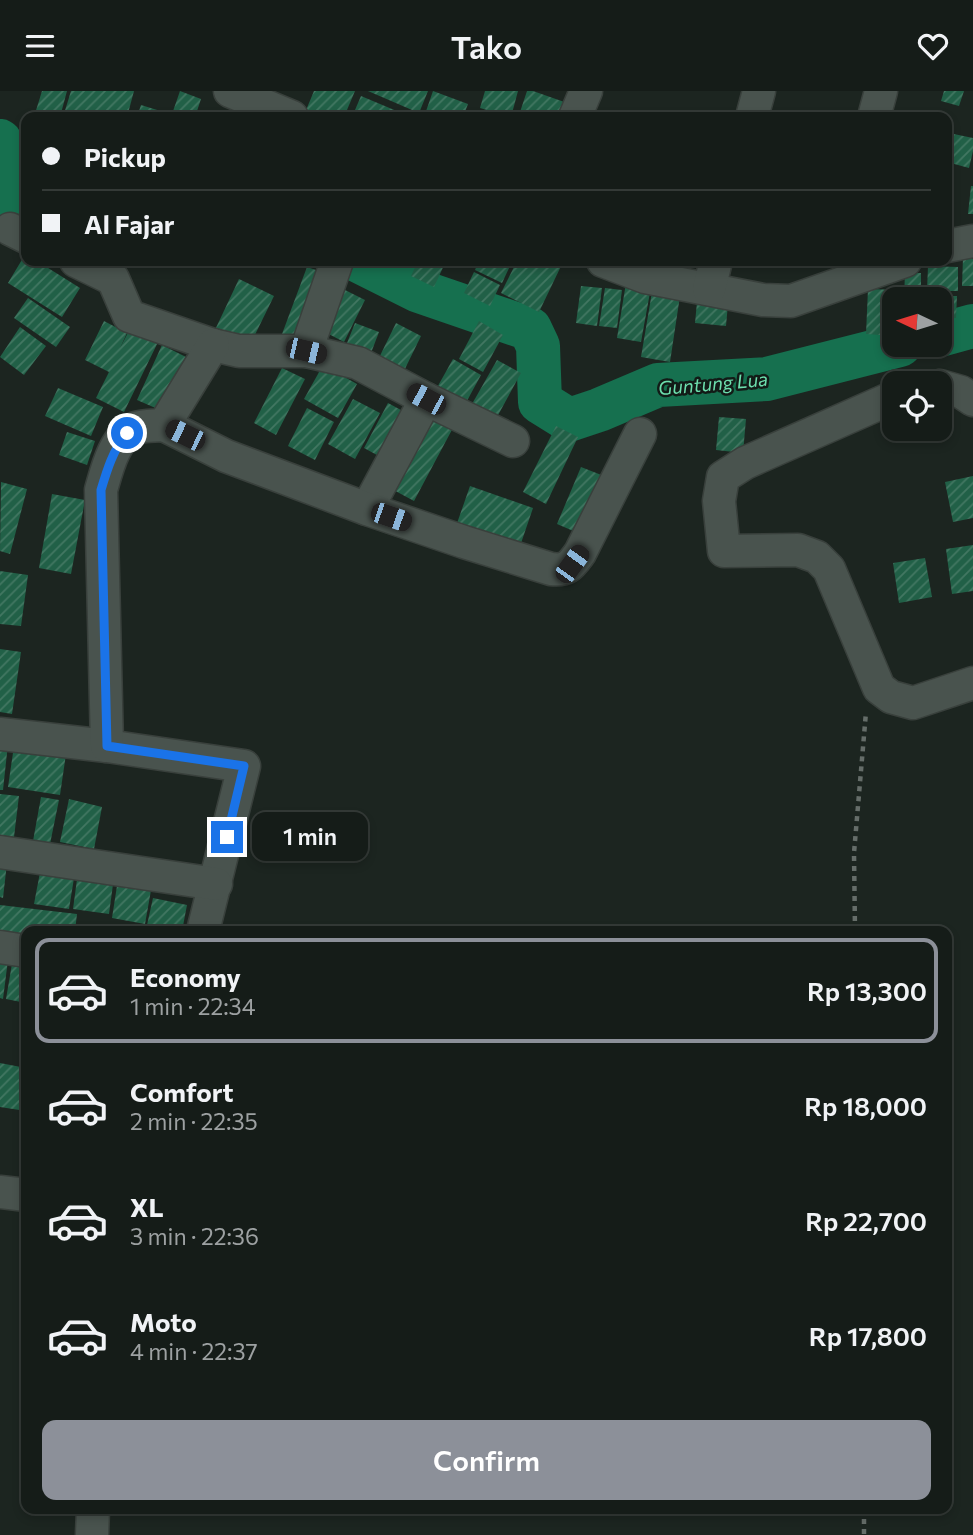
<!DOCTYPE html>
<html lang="en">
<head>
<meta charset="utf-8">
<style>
	:root { --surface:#151c18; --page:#222925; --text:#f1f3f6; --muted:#9da1a2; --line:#343a37; --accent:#8c9099 }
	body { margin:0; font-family:Commissioner,sans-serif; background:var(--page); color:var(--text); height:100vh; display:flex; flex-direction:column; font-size:26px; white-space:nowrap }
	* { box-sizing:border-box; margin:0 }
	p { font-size:23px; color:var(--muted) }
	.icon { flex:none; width:38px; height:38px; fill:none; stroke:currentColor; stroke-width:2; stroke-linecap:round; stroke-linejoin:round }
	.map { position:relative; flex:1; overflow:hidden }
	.sheet { position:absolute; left:21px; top:835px; width:931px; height:588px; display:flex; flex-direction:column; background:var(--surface); border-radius:14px; box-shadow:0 4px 10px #0003,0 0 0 2px var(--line) }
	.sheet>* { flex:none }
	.top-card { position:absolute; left:21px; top:21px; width:931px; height:154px; border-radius:14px; box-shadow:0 4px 10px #0003,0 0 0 2px var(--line); display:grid; align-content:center; height:154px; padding:0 21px; background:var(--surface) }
	.needle { width:46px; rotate:274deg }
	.buttons { position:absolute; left:882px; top:196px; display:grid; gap:14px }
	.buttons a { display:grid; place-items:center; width:70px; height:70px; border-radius:14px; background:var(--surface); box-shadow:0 4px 10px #0003,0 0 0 2px var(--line); font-size:35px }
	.end { position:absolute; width:32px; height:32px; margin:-16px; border:9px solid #1a73e8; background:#fff; box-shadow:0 0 0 4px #fff }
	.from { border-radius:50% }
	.bubble { position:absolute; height:49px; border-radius:14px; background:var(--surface); box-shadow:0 4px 10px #0003,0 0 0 2px var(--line); font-size:23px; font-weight:600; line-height:49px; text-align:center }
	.car { position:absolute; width:21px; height:42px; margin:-21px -10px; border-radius:9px; box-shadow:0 0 5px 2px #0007; background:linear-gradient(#222 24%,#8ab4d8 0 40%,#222 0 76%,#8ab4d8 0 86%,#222 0) }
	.top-card b { display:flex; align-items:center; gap:24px; height:66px; font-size:26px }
	.top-card b+b { border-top:2px solid var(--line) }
	.top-card i { width:18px; height:18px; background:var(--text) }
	ul { padding:12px 0 0; list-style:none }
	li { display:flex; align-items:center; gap:21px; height:105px; margin:0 14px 10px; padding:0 7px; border:4px solid transparent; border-radius:14px }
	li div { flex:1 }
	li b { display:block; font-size:26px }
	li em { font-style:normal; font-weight:600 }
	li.selected { border-color:var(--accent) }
	li>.icon { width:63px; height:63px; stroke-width:1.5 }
	.action { display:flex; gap:14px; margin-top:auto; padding:14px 21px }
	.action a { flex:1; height:80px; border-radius:14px; background:var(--accent); color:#fff; font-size:28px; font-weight:600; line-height:80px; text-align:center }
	header { display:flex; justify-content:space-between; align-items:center; height:91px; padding:0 21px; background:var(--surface); font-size:32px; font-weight:600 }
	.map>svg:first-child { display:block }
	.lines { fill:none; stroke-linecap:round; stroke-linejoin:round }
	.river { stroke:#16704f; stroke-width:44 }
	.building { fill:url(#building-hatch) }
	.minor-casing { stroke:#39403c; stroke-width:35 }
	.path { stroke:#656d69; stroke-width:4.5; stroke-dasharray:5 5; stroke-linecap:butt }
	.minor { stroke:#49534e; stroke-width:32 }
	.route { stroke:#1a73e8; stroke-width:9 }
	.labels { text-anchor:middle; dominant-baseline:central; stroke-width:5; stroke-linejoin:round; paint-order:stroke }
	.water-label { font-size:19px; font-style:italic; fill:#6ddfae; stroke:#121b17 }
</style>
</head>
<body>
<header><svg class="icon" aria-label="menu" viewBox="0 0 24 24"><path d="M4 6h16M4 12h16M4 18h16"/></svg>Tako<svg class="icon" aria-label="heart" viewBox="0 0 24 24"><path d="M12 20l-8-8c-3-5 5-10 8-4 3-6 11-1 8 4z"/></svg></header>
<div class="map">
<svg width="973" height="1444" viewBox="0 0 973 1444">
	<defs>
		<pattern id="building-hatch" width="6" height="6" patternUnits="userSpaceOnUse" patternTransform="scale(1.75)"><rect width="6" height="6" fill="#216047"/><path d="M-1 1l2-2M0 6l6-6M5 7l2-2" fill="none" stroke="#427762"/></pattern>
	</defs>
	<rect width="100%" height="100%" fill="#1c2520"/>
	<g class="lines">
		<g class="river">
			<polyline points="0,50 12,90 9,103 0,118"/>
			<polyline points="359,170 419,200 530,238 538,255 540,311 569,329 599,319 658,294 767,288 900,254"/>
			<polyline points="940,244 973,235"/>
		</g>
	</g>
	<g class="building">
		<polygon points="42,0 67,0 60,26 34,26"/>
		<polygon points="71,0 134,0 127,26 63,26"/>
		<polygon points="180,0 201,8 195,26 171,26"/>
		<polygon points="314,0 355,0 344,26 309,26 304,24"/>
		<polygon points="368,0 428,0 419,22"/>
		<polygon points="433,0 468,13 463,26 424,26"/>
		<polygon points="485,0 518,0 511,26 480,17"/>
		<polygon points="527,0 533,0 570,13 565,26 524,26 519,24"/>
		<polygon points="944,0 964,0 959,15 941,10"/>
		<polygon points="361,5 411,26 352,26"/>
		<polygon points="141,14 167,22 165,26 137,26"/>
		<polygon points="762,17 803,25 803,26 761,26"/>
		<polygon points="949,42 973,47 973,60 969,77 947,71 947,50"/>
		<polygon points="971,95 973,95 973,123 968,123"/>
		<polygon points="26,162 26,170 37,170 80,197 62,226 8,192"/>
		<polygon points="963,167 973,168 973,195 962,195"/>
		<polygon points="418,170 446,170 434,196 411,185"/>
		<polygon points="479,170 498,170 510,175 502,192 475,179"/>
		<polygon points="517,170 560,170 563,171 539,221 501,202"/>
		<polygon points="928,175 958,176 958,200 927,200"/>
		<polygon points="307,176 328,183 304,251 282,243"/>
		<polygon points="474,181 500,194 490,215 464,202"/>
		<polygon points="905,182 921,182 921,208 904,208"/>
		<polygon points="239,188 274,205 248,258 214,241"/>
		<polygon points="626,192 651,196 641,251 617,247"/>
		<polygon points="581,195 602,197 597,235 576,232"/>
		<polygon points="341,197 365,209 344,251 321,239"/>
		<polygon points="605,197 622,199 617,237 599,235"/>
		<polygon points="868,198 901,199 901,208 894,208 894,245 866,243"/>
		<polygon points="652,201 680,205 670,271 641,266"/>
		<polygon points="928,205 957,205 956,227 940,227 940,208 928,208"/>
		<polygon points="28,207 70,236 56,256 14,227"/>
		<polygon points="697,211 728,213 726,235 695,232"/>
		<polygon points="104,230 127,242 120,257 131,236 159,249 124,321 96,307 109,281 85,269"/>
		<polygon points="479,230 503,244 483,281 459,268"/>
		<polygon points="355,232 379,241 371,262 347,252"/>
		<polygon points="396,232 421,245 400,288 375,275"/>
		<polygon points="20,236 46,255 24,284 0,266"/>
		<polygon points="162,254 192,269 167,322 137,309"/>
		<polygon points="453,268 481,284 462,319 434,302"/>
		<polygon points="497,269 521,282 497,326 472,313"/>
		<polygon points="323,274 357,293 338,327 304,308"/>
		<polygon points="282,277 305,288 276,344 254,332"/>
		<polygon points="58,297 103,316 91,345 45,325"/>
		<polygon points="353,308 380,322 355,368 328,353"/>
		<polygon points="388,312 412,325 388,370 364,357"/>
		<polygon points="307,317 334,331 315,369 288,355"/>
		<polygon points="428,321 454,335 414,410 388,396"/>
		<polygon points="719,326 746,328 743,362 716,359"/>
		<polygon points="556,335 578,346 546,413 523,401"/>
		<polygon points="67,341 95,350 87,374 59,364"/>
		<polygon points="581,376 609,387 585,445 557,433"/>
		<polygon points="973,385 973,427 953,431 945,391"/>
		<polygon points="1,391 27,398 10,463 0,460"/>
		<polygon points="470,395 533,417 518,461 455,438"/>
		<polygon points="52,403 85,409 71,483 39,477"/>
		<polygon points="973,454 973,500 952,503 946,458"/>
		<polygon points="925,467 932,506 899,512 893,472"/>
		<polygon points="0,480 28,484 21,535 0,533"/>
		<polygon points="0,558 21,561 12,623 0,621"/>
		<polygon points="0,652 8,653 3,699 0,699"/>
		<polygon points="14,655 66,663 60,704 8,696"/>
		<polygon points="0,703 19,705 14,746 0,744"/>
		<polygon points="41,706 59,709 50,753 33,750"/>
		<polygon points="69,708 102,716 94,758 60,751"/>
		<polygon points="0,772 7,772 3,807 0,806"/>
		<polygon points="41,776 75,781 69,818 34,813"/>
		<polygon points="78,781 114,786 109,823 73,818"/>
		<polygon points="119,782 153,788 145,833 112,827"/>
		<polygon points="153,807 187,814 182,840 147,834"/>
		<polygon points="0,814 77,823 75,840 26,840 26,850 0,847"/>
		<polygon points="13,867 26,869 26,912 6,908"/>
		<polygon points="0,868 8,869 3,908 0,907"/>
		<polygon points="0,972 26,977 26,1020 0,1016"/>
	</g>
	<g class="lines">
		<defs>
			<g id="minor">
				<polyline points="230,0 292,26"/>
				<polyline points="575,26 586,0"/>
				<polyline points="752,26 759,0"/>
				<polyline points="874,26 881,0"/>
				<polyline points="10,138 26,146"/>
				<polyline points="947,155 973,150"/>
				<polyline points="76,170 113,188 129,225 213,254 239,260 306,260"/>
				<polyline points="337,170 306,260 358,272 426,308 367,418"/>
				<polyline points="603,170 645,186 763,209 791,210 905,170"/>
				<polyline points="709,198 716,170"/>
				<polyline points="940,295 961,301 973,309"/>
				<polyline points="894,306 745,372 723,386 719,410 724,460 798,459 817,466 829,478 879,597 891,606 913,612 973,592"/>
				<polyline points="426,308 513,350"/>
				<path d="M164,334L226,365L367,418L464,451L551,478C568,480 571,474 580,462L640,343"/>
				<polyline points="0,643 107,655 244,675 203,840"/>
				<path d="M107,655L101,399C107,378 114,346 136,337C144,334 155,335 164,334L213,254"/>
				<polyline points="0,761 216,793"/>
				<polyline points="0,856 26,860"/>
				<polyline points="0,1101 26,1104"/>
				<polyline points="92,1444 93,1418"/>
			</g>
		</defs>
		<use href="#minor" class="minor-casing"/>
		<g class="path">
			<polyline points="855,840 854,762 866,621"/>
			<polyline points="864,1418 864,1444"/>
		</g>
		<use href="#minor" class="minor"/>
	</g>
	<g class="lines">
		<path class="route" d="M127,342C113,359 107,379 101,399L107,655L244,675L227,746"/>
	</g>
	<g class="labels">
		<g class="water-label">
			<text transform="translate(713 292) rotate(-5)">Guntung Lua</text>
		</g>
	</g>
</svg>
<div class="buttons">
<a><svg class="needle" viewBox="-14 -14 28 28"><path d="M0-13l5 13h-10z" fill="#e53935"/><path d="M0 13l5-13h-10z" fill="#9da1a2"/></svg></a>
<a><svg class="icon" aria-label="locate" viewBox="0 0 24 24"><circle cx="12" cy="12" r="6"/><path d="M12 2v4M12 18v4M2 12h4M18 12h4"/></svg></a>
</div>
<i class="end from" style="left:127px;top:342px"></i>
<i class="end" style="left:227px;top:746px"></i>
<div class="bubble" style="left:252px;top:721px;width:116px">1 min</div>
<i class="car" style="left:306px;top:260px;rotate:103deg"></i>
<i class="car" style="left:426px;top:308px;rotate:298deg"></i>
<i class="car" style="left:185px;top:344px;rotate:296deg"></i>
<i class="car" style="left:391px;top:426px;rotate:109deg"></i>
<i class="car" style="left:572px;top:473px;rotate:36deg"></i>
<div class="top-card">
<b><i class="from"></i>Pickup</b>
<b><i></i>Al Fajar</b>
</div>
<section class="sheet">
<ul>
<li class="selected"><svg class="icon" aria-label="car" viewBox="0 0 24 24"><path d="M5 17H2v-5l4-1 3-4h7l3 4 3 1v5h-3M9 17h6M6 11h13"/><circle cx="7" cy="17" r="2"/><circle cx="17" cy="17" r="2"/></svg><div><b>Economy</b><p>1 min · 22:34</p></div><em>Rp 13,300</em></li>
<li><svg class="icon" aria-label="car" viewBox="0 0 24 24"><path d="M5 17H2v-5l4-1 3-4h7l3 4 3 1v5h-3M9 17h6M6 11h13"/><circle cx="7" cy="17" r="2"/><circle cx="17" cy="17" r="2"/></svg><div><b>Comfort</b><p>2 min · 22:35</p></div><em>Rp 18,000</em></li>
<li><svg class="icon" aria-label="car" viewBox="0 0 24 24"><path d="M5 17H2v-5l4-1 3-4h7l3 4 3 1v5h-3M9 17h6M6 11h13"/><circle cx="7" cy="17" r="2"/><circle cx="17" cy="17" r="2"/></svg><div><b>XL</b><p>3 min · 22:36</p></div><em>Rp 22,700</em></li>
<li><svg class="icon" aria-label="car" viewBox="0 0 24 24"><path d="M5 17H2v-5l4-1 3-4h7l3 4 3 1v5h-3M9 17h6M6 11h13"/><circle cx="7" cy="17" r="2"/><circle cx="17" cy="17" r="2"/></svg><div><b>Moto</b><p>4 min · 22:37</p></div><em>Rp 17,800</em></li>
</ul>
<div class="action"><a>Confirm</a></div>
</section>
</div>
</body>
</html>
